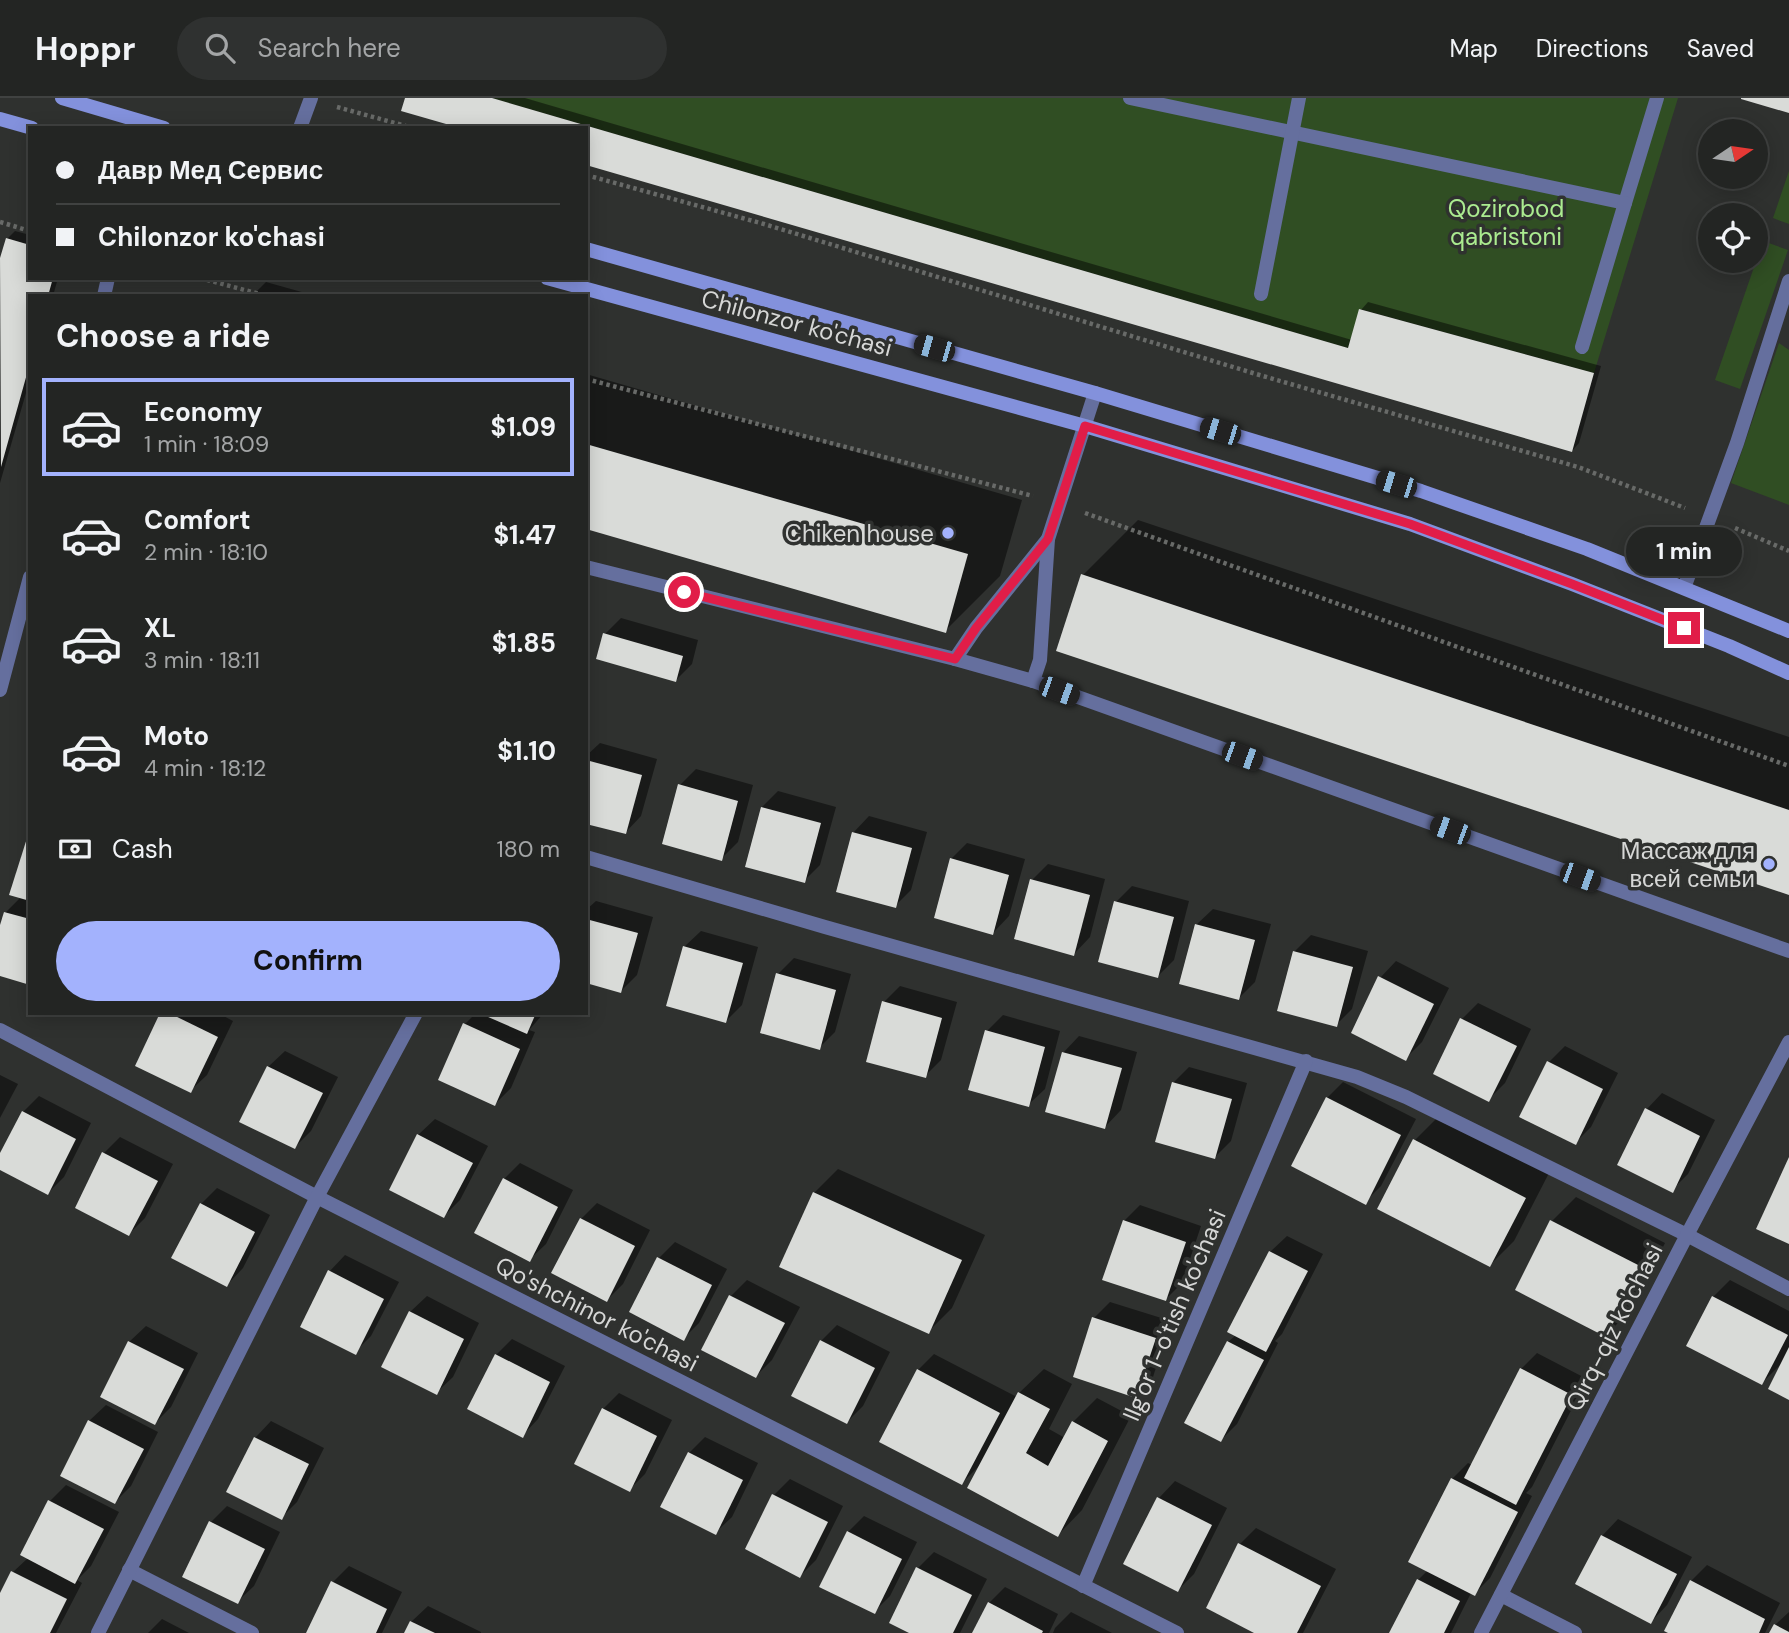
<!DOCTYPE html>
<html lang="en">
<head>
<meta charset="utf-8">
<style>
	:root { --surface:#232523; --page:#2f3130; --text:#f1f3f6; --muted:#a3a5a6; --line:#404241; --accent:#a3b2fd }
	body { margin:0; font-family:"DM Sans",sans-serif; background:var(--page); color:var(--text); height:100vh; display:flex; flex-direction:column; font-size:26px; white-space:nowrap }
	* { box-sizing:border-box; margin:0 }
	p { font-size:23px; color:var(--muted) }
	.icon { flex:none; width:38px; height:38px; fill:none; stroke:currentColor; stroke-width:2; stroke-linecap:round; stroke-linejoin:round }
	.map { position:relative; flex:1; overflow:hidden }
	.details { position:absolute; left:28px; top:196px; width:560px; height:721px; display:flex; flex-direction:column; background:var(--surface); border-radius:0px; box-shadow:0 4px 18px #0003,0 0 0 2px var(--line) }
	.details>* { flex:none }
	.top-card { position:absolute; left:28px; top:28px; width:560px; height:154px; border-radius:0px; box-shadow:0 4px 18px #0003,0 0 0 2px var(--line); display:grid; align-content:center; height:154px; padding:0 28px; background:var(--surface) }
	.needle { width:46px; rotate:77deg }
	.controls { position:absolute; left:1698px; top:21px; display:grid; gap:14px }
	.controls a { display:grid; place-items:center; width:70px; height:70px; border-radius:50%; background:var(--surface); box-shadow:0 4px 18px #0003,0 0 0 2px var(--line); font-size:35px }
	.end { position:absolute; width:32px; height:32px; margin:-16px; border:9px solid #e11d48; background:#fff; box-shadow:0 0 0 4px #fff }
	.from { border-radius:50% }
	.bubble { position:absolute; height:49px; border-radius:24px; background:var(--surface); box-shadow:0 4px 18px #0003,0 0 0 2px var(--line); font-size:23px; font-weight:700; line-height:49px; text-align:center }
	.car { position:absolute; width:21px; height:42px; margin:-21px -10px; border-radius:9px; box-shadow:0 0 5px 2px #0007; background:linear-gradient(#222 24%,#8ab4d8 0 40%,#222 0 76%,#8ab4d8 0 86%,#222 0) }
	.top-card b { display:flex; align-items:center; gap:24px; height:66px; font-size:26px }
	.top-card b+b { border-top:2px solid var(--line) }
	.top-card i { width:18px; height:18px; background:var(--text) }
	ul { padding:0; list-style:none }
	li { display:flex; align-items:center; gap:21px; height:98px; margin:0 14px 10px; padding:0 14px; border:4px solid transparent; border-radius:0px }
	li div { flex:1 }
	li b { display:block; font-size:26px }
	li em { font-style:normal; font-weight:700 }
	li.active { border-color:var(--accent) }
	li>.icon { width:63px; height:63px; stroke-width:1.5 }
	h2 { padding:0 28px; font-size:32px; line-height:84px }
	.pay { display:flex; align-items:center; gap:18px; height:77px; padding:0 28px; font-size:26px }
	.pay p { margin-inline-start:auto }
	.primary-button { display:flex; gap:14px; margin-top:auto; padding:14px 28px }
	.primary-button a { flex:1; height:80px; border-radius:42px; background:var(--accent); color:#111; font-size:28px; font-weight:700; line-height:80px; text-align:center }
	header { display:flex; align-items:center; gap:42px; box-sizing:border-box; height:98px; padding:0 35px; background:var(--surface); border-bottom:2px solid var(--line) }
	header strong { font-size:33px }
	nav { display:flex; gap:38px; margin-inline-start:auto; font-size:24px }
	.search { width:490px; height:63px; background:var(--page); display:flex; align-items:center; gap:18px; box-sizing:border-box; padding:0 24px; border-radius:38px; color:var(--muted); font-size:26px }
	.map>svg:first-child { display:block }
	.green { fill:#304e23 }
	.shadow { fill:#0007 }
	.building { fill:#d9dbd8 }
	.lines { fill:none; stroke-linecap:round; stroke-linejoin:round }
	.path { stroke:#686a68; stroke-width:4.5; stroke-dasharray:3.5 3.5; stroke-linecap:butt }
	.service { stroke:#656f9e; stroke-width:14 }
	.minor { stroke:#656f9e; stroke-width:14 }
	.secondary { stroke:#8391dc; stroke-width:14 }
	.route { stroke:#e11d48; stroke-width:9 }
	.poi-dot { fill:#a3b2fd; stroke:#2f312f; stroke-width:2.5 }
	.labels { text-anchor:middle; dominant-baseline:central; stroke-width:7; stroke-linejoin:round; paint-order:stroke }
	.park-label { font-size:24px; fill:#abeb90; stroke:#2f312f }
	.street-label { font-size:24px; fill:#d6d7d6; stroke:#2f312f }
	.poi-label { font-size:24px; fill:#d6d7d6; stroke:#2f312f; text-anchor:end }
</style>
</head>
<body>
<header>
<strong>Hoppr</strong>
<div class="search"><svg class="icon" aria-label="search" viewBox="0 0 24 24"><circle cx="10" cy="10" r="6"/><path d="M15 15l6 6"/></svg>Search here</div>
<nav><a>Map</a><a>Directions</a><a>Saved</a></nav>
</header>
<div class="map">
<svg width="1789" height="1535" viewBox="0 0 1789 1535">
	<rect width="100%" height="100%" fill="#2f312f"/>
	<g class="green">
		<polygon points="492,0 1678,0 1594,275 1360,211 1348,250"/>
		<polygon points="1789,73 1789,126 1773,120"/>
		<polygon points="1763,143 1788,152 1740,291 1715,282"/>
		<polygon points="1779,245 1789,252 1789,407 1731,385"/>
	</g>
	<g class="shadow">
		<polygon points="407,0 525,0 1352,242 1361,212 1368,204 1601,268 1579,345 1572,353 586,30"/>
		<polygon points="15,133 30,137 30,180 58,180 53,198 30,198 30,281 0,385 0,166 7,141"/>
		<polygon points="266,184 316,198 252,198"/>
		<polygon points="586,276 1022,402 1000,478 945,533 586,429"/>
		<polygon points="1138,422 1789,639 1789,795 1083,477"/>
		<polygon points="621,520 698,542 692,566 676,582 605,536"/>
		<polygon points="600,645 657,661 641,718 625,735 586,724 586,658"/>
		<polygon points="696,671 753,687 738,744 721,761 680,687"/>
		<polygon points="778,693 836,709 820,767 804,783 762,709"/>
		<polygon points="869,718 927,734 911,792 895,808 853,735"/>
		<polygon points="29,738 30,738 30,885 0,876 0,833 6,814 21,799"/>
		<polygon points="967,745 1025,761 1009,818 993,835 951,761"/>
		<polygon points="1048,766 1105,781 1090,839 1074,856 1032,782"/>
		<polygon points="1132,788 1189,803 1174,862 1158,878 1116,804"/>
		<polygon points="596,803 653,819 637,877 621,893 586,884 586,812"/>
		<polygon points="1213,811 1271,826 1255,884 1239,900 1196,827"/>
		<polygon points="701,833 758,849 742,907 726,923 684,849"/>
		<polygon points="1311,837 1368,853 1352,911 1336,927 1294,854"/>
		<polygon points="794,860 851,876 835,934 819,950 778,876"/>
		<polygon points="1396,863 1449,890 1422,944 1406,960 1380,880"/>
		<polygon points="900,888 957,904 941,962 925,978 884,904"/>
		<polygon points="1478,905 1531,931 1505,985 1489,1001 1462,921"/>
		<polygon points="162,915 218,915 233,923 207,977 190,993"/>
		<polygon points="476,915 544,915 529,932 535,934 511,990 495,1006 465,926"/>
		<polygon points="1003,917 1060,933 1045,991 1028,1007 987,933"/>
		<polygon points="1079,938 1137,954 1121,1012 1105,1029 1063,955"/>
		<polygon points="1565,948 1618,975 1591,1029 1575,1045 1549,964"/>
		<polygon points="285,953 338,979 311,1033 295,1049 268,969"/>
		<polygon points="1189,969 1247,985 1231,1043 1215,1059 1173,985"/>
		<polygon points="0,977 18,986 0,1020"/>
		<polygon points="1343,984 1416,1021 1381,1088 1365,1104 1327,1000"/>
		<polygon points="1662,995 1715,1022 1688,1076 1672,1092 1646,1012"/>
		<polygon points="39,998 91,1025 64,1079 48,1095 0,1070 0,1059 23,1014"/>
		<polygon points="1439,1018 1549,1075 1514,1143 1490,1167 1415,1042"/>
		<polygon points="435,1021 488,1048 460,1102 444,1118 418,1037"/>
		<polygon points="120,1039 173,1066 145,1120 129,1136 104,1055"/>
		<polygon points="520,1065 573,1092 546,1146 529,1162 504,1081"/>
		<polygon points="838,1071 985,1137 952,1210 928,1234 814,1095"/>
		<polygon points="217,1090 270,1117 243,1170 227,1187 201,1106"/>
		<polygon points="1576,1099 1665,1145 1630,1213 1606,1237 1552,1123"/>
		<polygon points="597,1105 650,1132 623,1186 607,1202 581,1121"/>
		<polygon points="1140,1107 1201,1128 1182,1185 1166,1201 1124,1123"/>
		<polygon points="1287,1138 1323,1156 1282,1236 1275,1243 1278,1245 1237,1326 1221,1342 1228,1244 1236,1237 1270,1154"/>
		<polygon points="675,1144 727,1171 699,1225 683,1241 631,1213 659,1160"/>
		<polygon points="345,1157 399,1184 371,1238 355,1254 329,1174"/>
		<polygon points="747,1182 800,1209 772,1262 756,1278 704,1251 731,1198"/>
		<polygon points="1730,1182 1789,1213 1789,1300 1783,1264 1762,1285 1688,1247 1713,1199"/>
		<polygon points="427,1198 479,1225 453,1279 436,1295 410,1214"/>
		<polygon points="1110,1204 1171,1223 1152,1282 1135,1298 1094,1220"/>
		<polygon points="837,1227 890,1254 863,1308 847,1324 821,1243"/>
		<polygon points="146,1228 198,1255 171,1309 155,1325 129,1244"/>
		<polygon points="512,1241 565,1268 538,1321 522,1338 496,1257"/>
		<polygon points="1537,1255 1587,1281 1532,1389 1526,1395 1532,1398 1490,1480 1474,1496 1471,1495 1451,1535 1391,1535 1418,1482 1428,1472 1452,1381 1468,1365 1472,1367 1521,1271"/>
		<polygon points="934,1256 1017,1299 1019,1295 1044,1271 1072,1286 1049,1331 1065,1340 1073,1324 1097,1300 1131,1318 1082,1412 1058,1437 980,1367 962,1385 918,1272"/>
		<polygon points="619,1295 672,1322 645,1376 629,1392 603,1311"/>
		<polygon points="106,1307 158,1334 131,1388 115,1404 89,1323"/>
		<polygon points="271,1323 324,1350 297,1404 281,1420 229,1393 255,1340"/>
		<polygon points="705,1339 758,1365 732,1419 715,1435 663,1409 689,1355"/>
		<polygon points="790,1381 843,1408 816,1462 800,1478 747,1451 774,1397"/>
		<polygon points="1175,1383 1227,1410 1194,1476 1178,1492 1125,1465 1159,1400"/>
		<polygon points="66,1387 119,1414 91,1468 77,1482 82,1485 56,1535 0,1535 0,1499 13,1474 28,1460 50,1403"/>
		<polygon points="227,1408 280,1434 254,1488 237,1504 185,1478 211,1424"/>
		<polygon points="864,1418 917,1444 890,1498 874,1514 848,1434"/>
		<polygon points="1618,1421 1692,1459 1667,1507 1651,1524 1578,1486 1602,1438"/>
		<polygon points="1256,1430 1336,1471 1303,1535 1258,1535 1240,1446"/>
		<polygon points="934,1454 987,1481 960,1535 913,1535 918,1470"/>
		<polygon points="1707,1467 1780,1505 1765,1535 1672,1535 1691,1483"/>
		<polygon points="349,1468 402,1494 382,1535 308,1535 333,1484"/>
		<polygon points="1005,1489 1058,1516 1049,1535 974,1535 989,1505"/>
		<polygon points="428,1508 481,1534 481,1535 406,1535 411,1524"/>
		<polygon points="1071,1514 1112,1535 1053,1535 1055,1530"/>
		<polygon points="1789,1514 1789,1535 1771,1535 1775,1527"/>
		<polygon points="162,1521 189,1535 148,1535"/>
	</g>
	<g class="building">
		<polygon points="405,0 492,0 1348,250 1359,211 1594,275 1572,354 586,67 586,30 460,30 401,13"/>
		<polygon points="1741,0 1789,0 1789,15 1741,1"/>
		<polygon points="6,140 30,147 30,180 53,180 48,198 30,198 30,265 1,369 0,160"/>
		<polygon points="586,346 968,456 946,535 586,431"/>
		<polygon points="1081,476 1789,712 1789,797 1056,553"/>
		<polygon points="603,535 683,558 676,584 596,561"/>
		<polygon points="586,662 642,677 626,736 586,726"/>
		<polygon points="678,686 738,703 722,763 662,746"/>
		<polygon points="761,709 821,725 805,785 745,769"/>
		<polygon points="852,734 912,750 896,810 836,794"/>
		<polygon points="28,737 30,738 30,803 9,797"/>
		<polygon points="950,760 1009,777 993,837 934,820"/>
		<polygon points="1030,781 1090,797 1074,858 1014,841"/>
		<polygon points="1114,803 1174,819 1158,880 1098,864"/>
		<polygon points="4,814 30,821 30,887 0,878 0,827"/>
		<polygon points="586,821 638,835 621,895 586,885"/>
		<polygon points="1195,826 1255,842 1239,902 1179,886"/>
		<polygon points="683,848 743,865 726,925 666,908"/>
		<polygon points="1293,853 1353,869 1337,929 1277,913"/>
		<polygon points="776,875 836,892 820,952 760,935"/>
		<polygon points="1378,878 1434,906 1406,963 1351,935"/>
		<polygon points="882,903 942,920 926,980 866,964"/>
		<polygon points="160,915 169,915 218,939 191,995 135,968"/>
		<polygon points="479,915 536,915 527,936"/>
		<polygon points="1460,920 1517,948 1489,1004 1433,976"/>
		<polygon points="463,925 520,951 495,1008 438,982"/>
		<polygon points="985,932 1045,949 1029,1009 968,992"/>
		<polygon points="1062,954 1122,970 1105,1031 1045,1014"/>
		<polygon points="1547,963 1603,991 1576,1047 1519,1019"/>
		<polygon points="267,968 323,995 295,1051 239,1024"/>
		<polygon points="1172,984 1232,1001 1215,1061 1155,1044"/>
		<polygon points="1326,999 1401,1037 1366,1107 1291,1068"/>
		<polygon points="1645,1010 1700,1038 1673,1095 1617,1067"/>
		<polygon points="22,1013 76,1041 48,1097 0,1072 0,1055"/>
		<polygon points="417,1036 473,1065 444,1120 389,1092"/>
		<polygon points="1413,1041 1526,1100 1490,1169 1377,1111"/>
		<polygon points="102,1054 158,1083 129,1138 75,1110"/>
		<polygon points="1789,1059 1789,1146 1756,1131"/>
		<polygon points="503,1080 558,1109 530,1164 474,1135"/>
		<polygon points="813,1094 962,1162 929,1236 779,1169"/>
		<polygon points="200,1105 255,1134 227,1189 171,1160"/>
		<polygon points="580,1120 635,1148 607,1204 551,1175"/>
		<polygon points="1123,1122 1186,1144 1166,1203 1102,1182"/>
		<polygon points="1550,1122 1642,1169 1606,1239 1515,1192"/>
		<polygon points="1269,1153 1308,1173 1266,1254 1227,1234"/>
		<polygon points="657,1159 712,1187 684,1243 629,1214"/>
		<polygon points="328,1172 384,1201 356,1257 300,1229"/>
		<polygon points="729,1197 785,1225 756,1280 701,1252"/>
		<polygon points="1712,1198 1788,1237 1762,1287 1686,1248"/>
		<polygon points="409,1213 464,1241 437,1297 381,1269"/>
		<polygon points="1092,1219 1156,1240 1136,1300 1073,1279"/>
		<polygon points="820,1242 875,1270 847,1326 791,1298"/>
		<polygon points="128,1243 184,1271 155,1327 100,1299"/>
		<polygon points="1227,1243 1264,1262 1221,1344 1184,1325"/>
		<polygon points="1789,1249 1789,1302 1768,1291"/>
		<polygon points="495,1256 550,1284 523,1340 467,1311"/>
		<polygon points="1520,1270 1572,1297 1516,1407 1464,1380"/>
		<polygon points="917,1271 1000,1315 962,1387 879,1344"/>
		<polygon points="1018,1294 1050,1311 1026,1355 1048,1368 1072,1323 1108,1343 1058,1439 967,1390"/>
		<polygon points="602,1310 657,1338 630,1394 574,1366"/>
		<polygon points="88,1322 144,1351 115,1406 60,1378"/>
		<polygon points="254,1339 309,1366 282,1422 226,1394"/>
		<polygon points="688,1354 743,1382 716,1437 660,1409"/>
		<polygon points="1451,1380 1518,1414 1475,1498 1408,1464"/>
		<polygon points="772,1396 828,1424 800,1480 745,1451"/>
		<polygon points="1157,1399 1212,1427 1178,1494 1123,1466"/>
		<polygon points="48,1402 104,1431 75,1486 20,1457"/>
		<polygon points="209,1423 265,1451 238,1506 182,1479"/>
		<polygon points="847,1433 902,1461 875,1516 819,1489"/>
		<polygon points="1601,1437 1677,1476 1651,1526 1575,1486"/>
		<polygon points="1238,1445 1321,1488 1297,1535 1254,1535 1206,1510"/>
		<polygon points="916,1469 972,1497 953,1535 909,1535 889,1525"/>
		<polygon points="11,1473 67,1501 50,1535 0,1535 0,1495"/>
		<polygon points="1417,1481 1460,1503 1444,1535 1389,1535"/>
		<polygon points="1690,1482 1765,1521 1759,1535 1668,1535 1664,1533"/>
		<polygon points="331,1483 387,1511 376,1535 306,1535"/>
		<polygon points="988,1504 1043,1533 1042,1535 972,1535"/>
		<polygon points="410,1523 435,1535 404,1535"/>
		<polygon points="1774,1526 1789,1534 1789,1535 1769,1535"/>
	</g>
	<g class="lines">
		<g class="path">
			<polyline points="337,9 413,30"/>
			<polyline points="586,77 764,126 1256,276 1578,369 1685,410"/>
			<polyline points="0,124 30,133"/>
			<polyline points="200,180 267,198"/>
			<polyline points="586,281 1033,398"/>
			<polyline points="1085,415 1789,668"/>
			<polyline points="1735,430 1789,453"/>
		</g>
		<g class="service">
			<polyline points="1130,0 1625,105 1657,0"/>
			<polyline points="300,30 311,0"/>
			<polyline points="1261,196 1299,0"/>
			<polyline points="1582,249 1625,105"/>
			<polyline points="586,469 955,561 1033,583 1789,853"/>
			<polyline points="1684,490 1737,345 1789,183"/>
			<polyline points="955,561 976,530 1048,441"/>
			<polyline points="1033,583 1040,562 1048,441 1095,295"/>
			<polyline points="1501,1497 1575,1535"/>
		</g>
		<g class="minor">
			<polyline points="104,198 108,180"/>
			<polyline points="0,592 30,479"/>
			<polyline points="586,759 825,829 1357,979 1406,999 1687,1137 1789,1191"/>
			<polyline points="0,932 317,1099 1177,1535"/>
			<polyline points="129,1472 252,1535"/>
			<polyline points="1083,1488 1306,963"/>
			<polyline points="98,1535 317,1099 416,915"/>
			<polyline points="1481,1535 1687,1137 1789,944"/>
		</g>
		<g class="secondary">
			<polyline points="62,0 164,30"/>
			<polyline points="0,21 32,30"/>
			<polyline points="586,151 1095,295 1421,393 1587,451 1789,533"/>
			<polyline points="547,180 1085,328 1410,426 1572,486 1729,548 1789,575"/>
		</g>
	</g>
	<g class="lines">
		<polyline class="route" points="684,494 955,561 976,530 1048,441 1085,328 1410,426 1572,486 1684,530"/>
	</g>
	<g class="poi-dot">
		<circle cx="948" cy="435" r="7"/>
		<circle cx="1769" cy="766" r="7"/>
	</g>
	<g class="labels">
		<g class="park-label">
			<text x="1506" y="110">Qozirobod<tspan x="1506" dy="28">qabristoni</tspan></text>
		</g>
		<g class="street-label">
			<text transform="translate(797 225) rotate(15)">Chilonzor ko'chasi</text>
			<text transform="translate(597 1216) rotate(27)">Qo'shchinor ko'chasi</text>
			<text transform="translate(1174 1217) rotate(-67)">Ilg'or 1-o'tish ko'chasi</text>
			<text transform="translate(1614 1229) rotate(-63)">Qirq-qiz ko'chasi</text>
		</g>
		<g class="poi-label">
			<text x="934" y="435">Chiken house</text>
			<text x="1755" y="752">Массаж для<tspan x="1755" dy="28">всей семьи</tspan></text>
		</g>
	</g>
</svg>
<div class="controls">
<a><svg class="needle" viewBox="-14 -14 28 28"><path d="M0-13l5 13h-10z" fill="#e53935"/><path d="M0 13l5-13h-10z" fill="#a3a5a6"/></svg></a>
<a><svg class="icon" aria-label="locate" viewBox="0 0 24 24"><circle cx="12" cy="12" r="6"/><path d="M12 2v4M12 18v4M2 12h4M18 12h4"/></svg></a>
</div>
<i class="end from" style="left:684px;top:494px"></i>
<i class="end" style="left:1684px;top:530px"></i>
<div class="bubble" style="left:1626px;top:429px;width:116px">1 min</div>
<i class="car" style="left:934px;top:250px;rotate:286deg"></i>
<i class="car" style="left:1220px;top:333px;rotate:287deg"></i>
<i class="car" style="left:1396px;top:386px;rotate:287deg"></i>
<i class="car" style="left:1059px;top:593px;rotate:110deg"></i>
<i class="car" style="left:1242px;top:658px;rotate:110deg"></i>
<i class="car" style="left:1450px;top:732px;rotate:290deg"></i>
<i class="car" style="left:1580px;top:779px;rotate:110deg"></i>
<div class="top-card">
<b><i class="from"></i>Давр Мед Сервис</b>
<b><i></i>Chilonzor ko'chasi</b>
</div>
<section class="details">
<h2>Choose a ride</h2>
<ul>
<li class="active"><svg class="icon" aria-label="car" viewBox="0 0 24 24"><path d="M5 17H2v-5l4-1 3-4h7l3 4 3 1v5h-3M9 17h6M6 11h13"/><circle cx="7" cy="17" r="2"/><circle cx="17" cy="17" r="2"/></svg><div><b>Economy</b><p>1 min · 18:09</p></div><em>$1.09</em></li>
<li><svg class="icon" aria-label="car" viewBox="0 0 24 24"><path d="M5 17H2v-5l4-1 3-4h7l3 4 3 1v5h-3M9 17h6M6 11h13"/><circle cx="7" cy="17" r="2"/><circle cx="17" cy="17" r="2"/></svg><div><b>Comfort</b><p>2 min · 18:10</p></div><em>$1.47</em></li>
<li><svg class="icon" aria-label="car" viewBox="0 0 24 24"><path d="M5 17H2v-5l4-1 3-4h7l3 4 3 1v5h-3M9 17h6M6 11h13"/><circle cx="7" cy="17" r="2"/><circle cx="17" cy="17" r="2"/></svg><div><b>XL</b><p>3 min · 18:11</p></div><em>$1.85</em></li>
<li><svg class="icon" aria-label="car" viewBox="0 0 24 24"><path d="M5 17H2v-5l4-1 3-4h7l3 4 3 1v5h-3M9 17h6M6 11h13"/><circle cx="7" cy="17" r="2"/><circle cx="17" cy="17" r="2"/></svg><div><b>Moto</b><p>4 min · 18:12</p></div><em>$1.10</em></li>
</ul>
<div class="pay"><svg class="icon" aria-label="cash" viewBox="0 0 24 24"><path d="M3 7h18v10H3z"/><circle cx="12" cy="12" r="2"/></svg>Cash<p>180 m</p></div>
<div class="primary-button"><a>Confirm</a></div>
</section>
</div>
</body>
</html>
